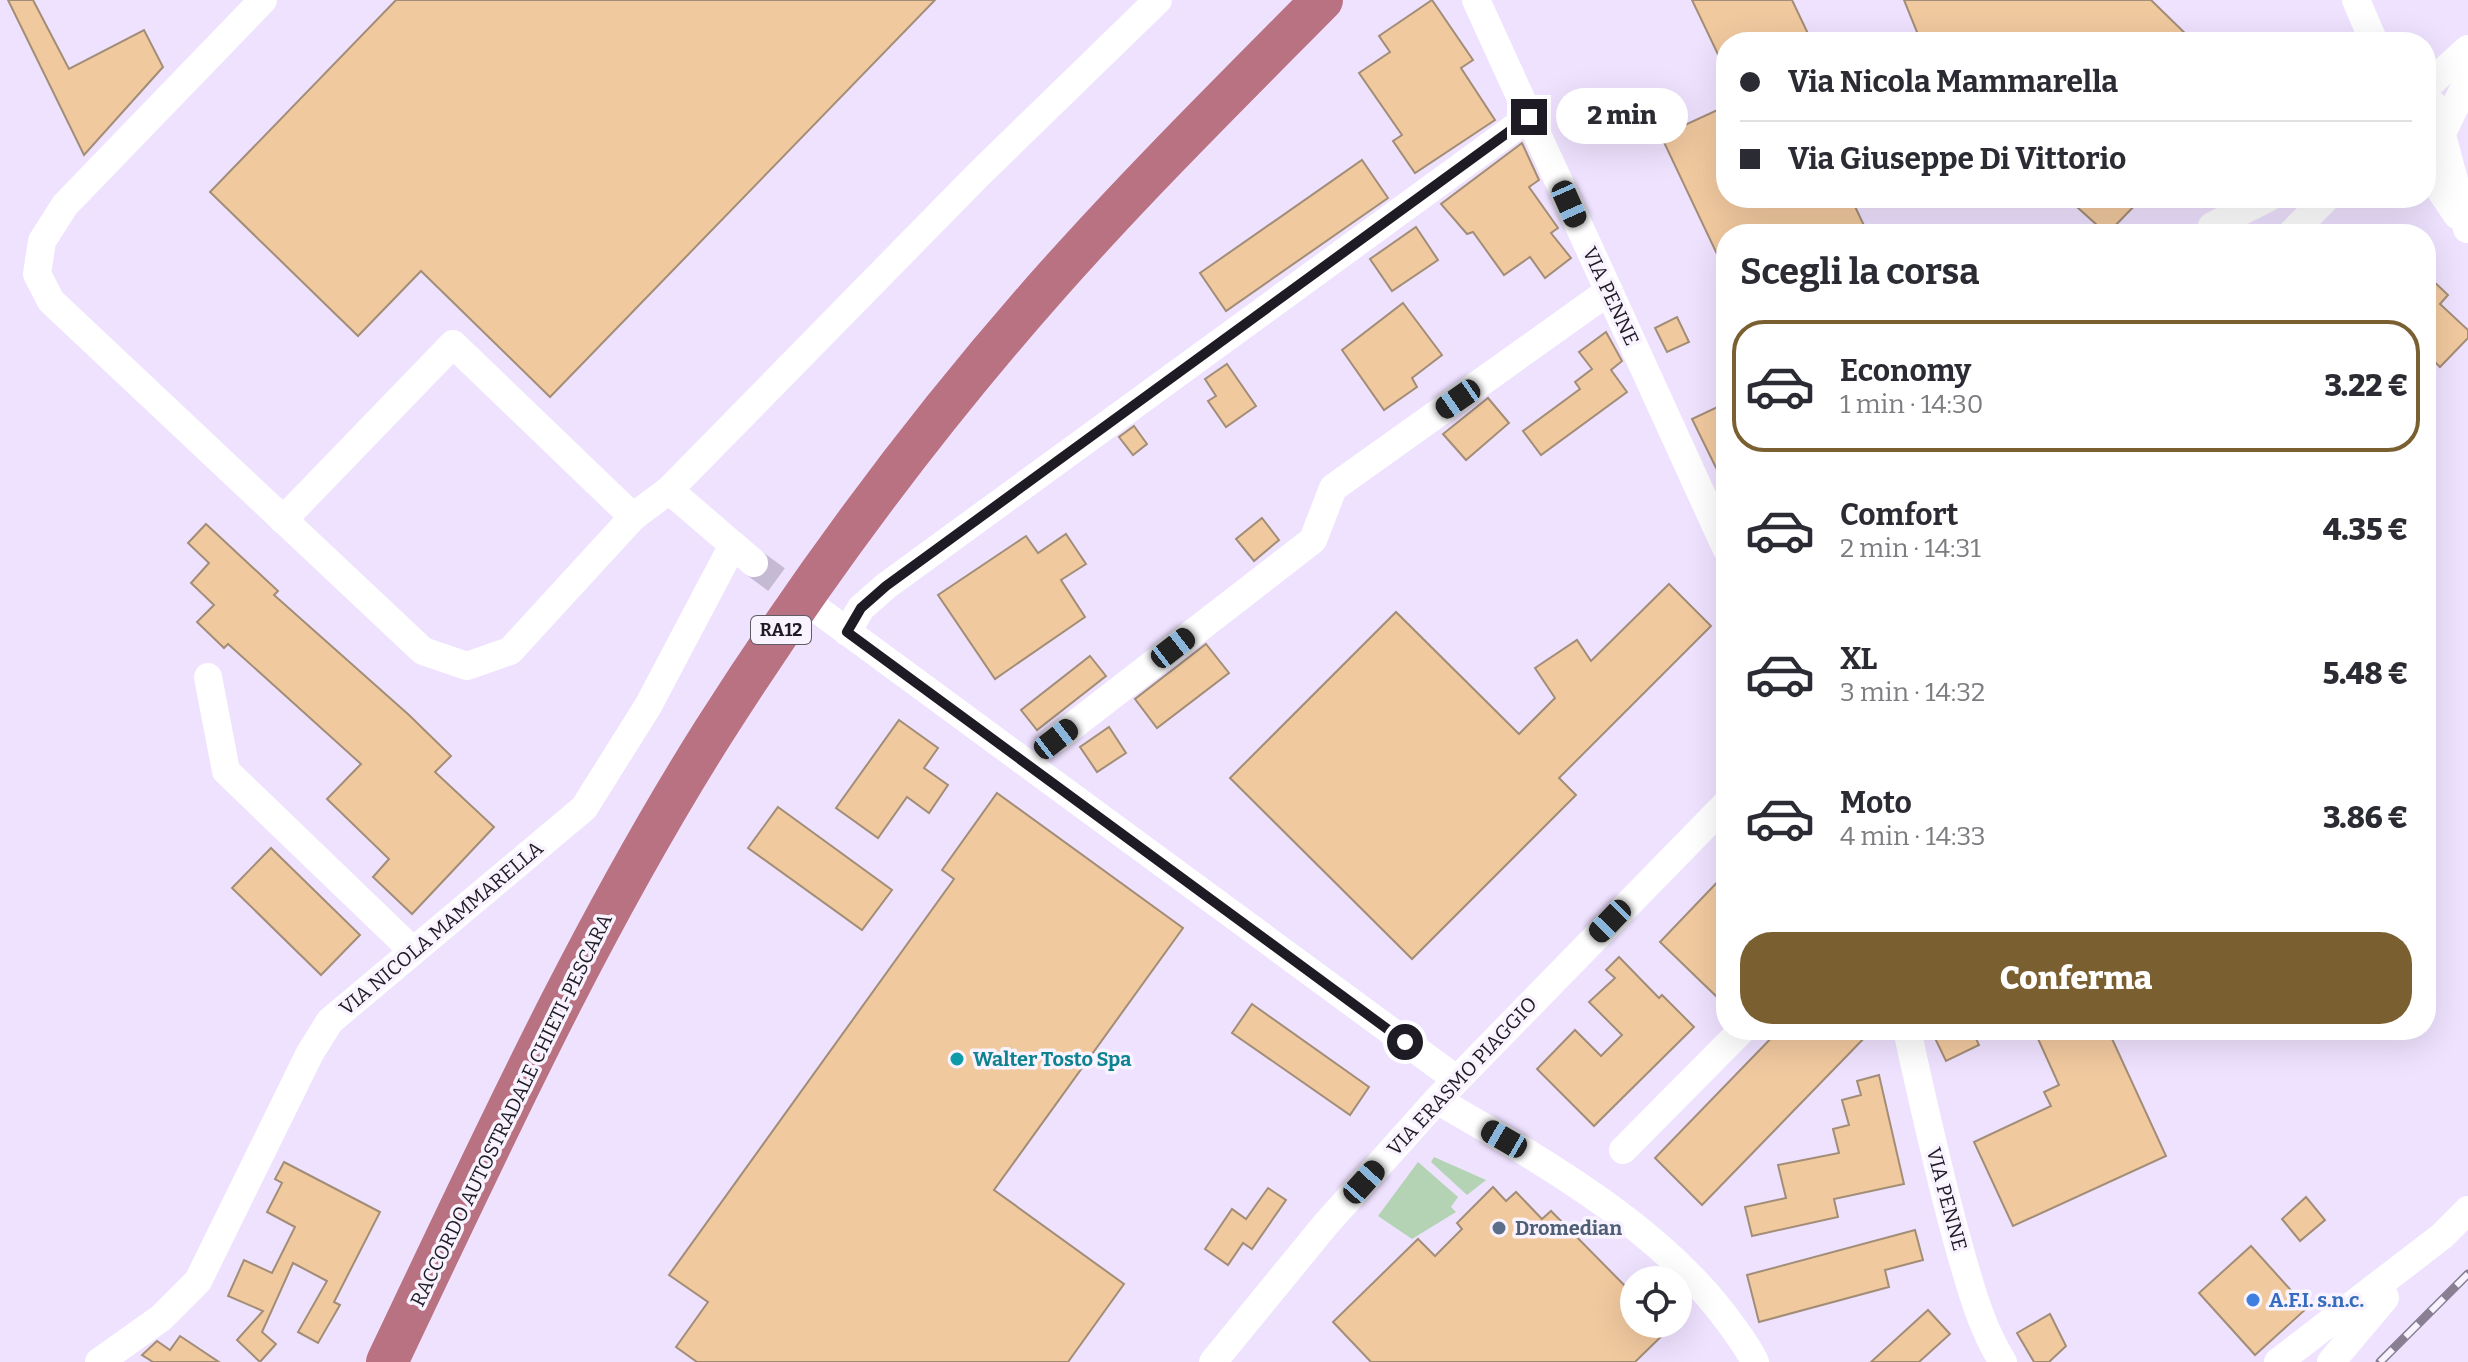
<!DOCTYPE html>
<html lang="it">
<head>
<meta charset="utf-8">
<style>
	:root { --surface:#fff; --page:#f2f2f3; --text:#2b2b33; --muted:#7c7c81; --line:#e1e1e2; --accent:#7a5f31 }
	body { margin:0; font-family:Bitter,serif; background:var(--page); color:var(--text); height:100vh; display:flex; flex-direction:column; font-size:30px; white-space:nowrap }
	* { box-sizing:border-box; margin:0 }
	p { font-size:26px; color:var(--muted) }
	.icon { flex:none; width:44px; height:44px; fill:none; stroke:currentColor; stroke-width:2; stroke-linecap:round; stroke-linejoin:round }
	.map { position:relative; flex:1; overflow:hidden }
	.sheet { position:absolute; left:1716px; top:224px; width:720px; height:816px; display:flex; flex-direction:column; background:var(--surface); border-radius:32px; box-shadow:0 8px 32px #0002 }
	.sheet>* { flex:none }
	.banner { position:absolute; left:1716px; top:32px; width:720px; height:176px; border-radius:32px; box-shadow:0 8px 32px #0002; display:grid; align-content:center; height:176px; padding:0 24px; background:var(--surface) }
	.fabs { position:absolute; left:1620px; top:1266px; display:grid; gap:16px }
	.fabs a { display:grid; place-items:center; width:72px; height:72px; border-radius:50%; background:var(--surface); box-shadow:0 8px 32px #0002; font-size:40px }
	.end { position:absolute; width:36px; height:36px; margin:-18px; border:10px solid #1f1b25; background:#fff; box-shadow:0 0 0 4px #fff }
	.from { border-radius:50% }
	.bubble { position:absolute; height:56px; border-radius:28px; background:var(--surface); box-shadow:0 8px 32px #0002; font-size:26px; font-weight:800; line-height:56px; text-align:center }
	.car { position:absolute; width:24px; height:48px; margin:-24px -12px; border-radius:10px; box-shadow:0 0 6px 2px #0007; background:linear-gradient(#222 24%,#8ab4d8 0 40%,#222 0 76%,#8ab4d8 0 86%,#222 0) }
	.banner b { display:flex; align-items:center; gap:28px; height:76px; font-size:30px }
	.banner b+b { border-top:2px solid var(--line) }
	.banner i { width:20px; height:20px; background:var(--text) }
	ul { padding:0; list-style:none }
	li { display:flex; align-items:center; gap:24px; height:132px; margin:0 16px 12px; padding:0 8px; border:4px solid transparent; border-radius:32px }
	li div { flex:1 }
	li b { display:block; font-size:30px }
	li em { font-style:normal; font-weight:800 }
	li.active { border-color:var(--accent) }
	li>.icon { width:72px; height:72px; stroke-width:1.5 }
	h2 { padding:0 24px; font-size:36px; line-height:96px }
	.button { display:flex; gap:16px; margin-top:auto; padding:16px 24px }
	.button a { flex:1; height:92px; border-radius:32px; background:var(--accent); color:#fff; font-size:32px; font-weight:800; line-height:92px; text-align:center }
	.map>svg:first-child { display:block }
	.green { fill:#b3d3b4 }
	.building { fill:#f1c99f; stroke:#a28d77; stroke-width:2 }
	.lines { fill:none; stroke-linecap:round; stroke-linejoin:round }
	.minor-tunnel { stroke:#c5bad3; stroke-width:28; stroke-dasharray:28 14; stroke-linecap:butt }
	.minor { stroke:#fff; stroke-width:28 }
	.highway { stroke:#b97282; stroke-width:42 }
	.rail-casing { stroke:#887f93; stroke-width:9 }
	.rail { stroke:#f8f3ff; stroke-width:6; stroke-dasharray:18; stroke-linecap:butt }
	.route { stroke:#1f1b25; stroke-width:10 }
	.culture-dot { fill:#0f9aa8; stroke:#f8f3ff; stroke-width:3 }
	.service-dot { fill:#5c6f8a; stroke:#f8f3ff; stroke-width:3 }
	.shop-dot { fill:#3f7fe0; stroke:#f8f3ff; stroke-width:3 }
	.labels { text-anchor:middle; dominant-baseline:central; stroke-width:7; stroke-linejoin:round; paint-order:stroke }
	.shield { fill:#f8f3ff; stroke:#605c66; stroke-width:2 }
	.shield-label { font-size:18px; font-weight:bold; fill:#1f1b25 }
	.street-label { font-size:20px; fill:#1f1b25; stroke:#f8f3ff }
	.culture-label { font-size:20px; font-weight:bold; fill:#0d838f; stroke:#f8f3ff; text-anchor:start }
	.service-label { font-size:20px; font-weight:bold; fill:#4e5e75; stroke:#f8f3ff; text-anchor:start }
	.shop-label { font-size:20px; font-weight:bold; fill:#366cbe; stroke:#f8f3ff; text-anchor:start }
</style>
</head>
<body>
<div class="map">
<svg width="2468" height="1362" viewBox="0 0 2468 1362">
	<rect width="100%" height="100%" fill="#efe2ff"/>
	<g class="green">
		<polygon points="1434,1157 1486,1180 1467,1195 1431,1162"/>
		<polygon points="1418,1162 1458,1197 1451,1207 1456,1212 1412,1239 1378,1216"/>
	</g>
	<g class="building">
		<polygon points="8,0 33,0 69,69 144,30 163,67 84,155"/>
		<polygon points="396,0 935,0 550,397 421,271 358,336 210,192"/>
		<polygon points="1432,0 1473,60 1461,68 1495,120 1415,173 1393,141 1402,135 1359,73 1390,52 1379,36"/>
		<polygon points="1692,0 1792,0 1812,42 1726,42 1726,71"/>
		<polygon points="1904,0 2151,0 2194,42 1921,42"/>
		<polygon points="1726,106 1726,198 1851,198 1868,234 1726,234 1726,273 1661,136"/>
		<polygon points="1522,143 1539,180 1529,187 1558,228 1551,233 1571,258 1545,278 1530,257 1504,275 1473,232 1467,234 1441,204"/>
		<polygon points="1362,160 1388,198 1226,311 1200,273"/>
		<polygon points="2067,198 2142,198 2107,234"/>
		<polygon points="1416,227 1438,260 1392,291 1370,259"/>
		<polygon points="2426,274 2448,295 2440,304 2468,330 2468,338 2440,367 2426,353"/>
		<polygon points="1403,303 1442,355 1412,378 1417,387 1384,410 1342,350"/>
		<polygon points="1677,317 1689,342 1667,352 1655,328"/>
		<polygon points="1606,332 1622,361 1611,370 1627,392 1541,455 1523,431 1580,389 1575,382 1592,369 1579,352"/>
		<polygon points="1227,364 1256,406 1226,427 1208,401 1216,396 1205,379"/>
		<polygon points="1488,398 1509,423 1466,460 1443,434"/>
		<polygon points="1726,403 1726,488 1692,419"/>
		<polygon points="1134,426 1147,444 1133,455 1119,437"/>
		<polygon points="1262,518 1279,540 1254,561 1236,539"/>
		<polygon points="206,524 278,591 274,595 409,715 451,756 435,772 494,827 412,914 373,877 389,859 327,799 361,764 228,644 224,648 197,622 214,605 191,583 209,563 188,543"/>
		<polygon points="1066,534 1086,564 1061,580 1085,617 995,679 938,595 1026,536 1038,553"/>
		<polygon points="1669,584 1711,626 1559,778 1576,795 1412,959 1230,778 1396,612 1519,734 1555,698 1535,668 1577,640 1591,661"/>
		<polygon points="1206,644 1229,673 1157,728 1135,699"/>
		<polygon points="1090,656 1106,676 1037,730 1021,710"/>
		<polygon points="899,720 938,748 924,768 948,785 929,813 907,797 878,838 836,808"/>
		<polygon points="1109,727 1126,753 1097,772 1080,747"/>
		<polygon points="997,793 1183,928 994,1190 1124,1284 1068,1362 697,1362 676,1347 708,1302 669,1275 954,879 942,870"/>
		<polygon points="778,807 892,890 862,930 748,848"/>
		<polygon points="271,848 360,935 321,975 232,888"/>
		<polygon points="1726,873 1726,988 1717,997 1660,942"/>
		<polygon points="1619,957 1659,998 1662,995 1694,1027 1594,1126 1537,1069 1575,1030 1601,1056 1622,1035 1589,1002 1615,978 1606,970"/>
		<polygon points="1252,1004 1369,1087 1350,1115 1232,1033"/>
		<polygon points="1779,1030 1872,1030 1702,1205 1655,1158"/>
		<polygon points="1931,1030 1972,1030 1979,1045 1946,1061"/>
		<polygon points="2034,1030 2108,1030 2166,1156 2013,1226 1974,1142 2051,1106 2044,1092 2059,1085"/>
		<polygon points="1879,1075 1904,1184 1834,1199 1838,1217 1752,1236 1745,1207 1786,1198 1778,1165 1839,1153 1833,1129 1849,1125 1842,1100 1861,1095 1857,1081"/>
		<polygon points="284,1162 380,1212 334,1302 340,1305 318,1343 298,1332 327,1281 293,1263 262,1332 276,1344 260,1362 237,1340 263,1311 228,1296 244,1260 272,1273 295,1227 267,1212 282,1183 275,1179"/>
		<polygon points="1493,1187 1506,1201 1516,1192 1542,1219 1551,1211 1634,1295 1634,1324 1674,1324 1635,1362 1371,1362 1333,1322 1418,1239 1435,1256 1462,1229 1457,1223"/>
		<polygon points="1268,1188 1286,1200 1252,1249 1243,1243 1228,1265 1205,1249 1232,1209 1246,1219"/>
		<polygon points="2306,1197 2325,1220 2300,1241 2282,1219"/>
		<polygon points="1915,1230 1923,1260 1885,1270 1889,1287 1759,1322 1747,1275"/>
		<polygon points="2251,1246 2307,1308 2255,1355 2199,1293"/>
		<polygon points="1928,1310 1950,1334 1919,1362 1871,1362"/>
		<polygon points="2050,1314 2066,1346 2049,1362 2034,1362 2017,1333"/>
		<polygon points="180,1336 219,1362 153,1362 142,1355 157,1341 170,1350"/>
	</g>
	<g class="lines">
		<polyline class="minor-tunnel" points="754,563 815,608"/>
		<g class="minor">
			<polyline points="263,0 65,205 42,241 37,274 51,301 423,651 467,666 510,651 633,517 669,490 978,175 1158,0"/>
			<polyline points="1476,0 1726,548"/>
			<polyline points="2356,0 2374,42"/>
			<polyline points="2426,87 2468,49"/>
			<path d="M2426,100C2446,111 2449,131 2434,147"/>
			<polyline points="2444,129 2468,80"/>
			<polyline points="2442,135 2467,229"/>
			<polyline points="2426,169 2457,215"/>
			<polyline points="2212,226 2268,198"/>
			<polyline points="2291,234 2326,198"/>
			<polyline points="669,490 733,545"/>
			<polyline points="283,520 453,344 633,517"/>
			<polyline points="818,610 1456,1079"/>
			<polyline points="847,632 861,608 886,586 1529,117"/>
			<polyline points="208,677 226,771 413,951"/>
			<polyline points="1056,739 1313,540 1333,488 1609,291"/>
			<path d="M1907,1030C1923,1103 1939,1175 1959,1247C1970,1285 1981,1328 2003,1362"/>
			<path d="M1437,1100C1539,1159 1663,1228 1732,1326C1740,1337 1749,1349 1755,1362"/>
			<polyline points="1623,1150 1742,1030"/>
			<polyline points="99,1362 161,1318 198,1281 310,1053 330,1021 584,808 648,706 733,545 754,563"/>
			<polyline points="1213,1362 1326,1224 1437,1100 1726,804"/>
			<polyline points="2278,1362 2442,1236 2468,1210"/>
			<polyline points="2331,1362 2385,1298 2381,1287"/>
		</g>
		<path class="highway" d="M387,1362C489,1148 587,932 714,731C814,574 926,423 1050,283C1137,185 1230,93 1322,0"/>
		<defs>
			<polyline id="rail" points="2380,1362 2468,1274"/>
		</defs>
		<use href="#rail" class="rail-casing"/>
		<use href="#rail" class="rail"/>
	</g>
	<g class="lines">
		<polyline class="route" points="1405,1042 847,632 861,608 886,586 1529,117"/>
	</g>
	<circle class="culture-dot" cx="957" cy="1059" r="8"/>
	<circle class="service-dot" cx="1499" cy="1228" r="8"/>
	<circle class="shop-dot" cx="2253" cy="1300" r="8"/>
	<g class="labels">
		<rect class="shield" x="751" y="616" width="60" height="28" rx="6"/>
		<g class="shield-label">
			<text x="781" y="630">RA12</text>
		</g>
		<g class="street-label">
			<text transform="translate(1611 296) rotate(65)">VIA PENNE</text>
			<text transform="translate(441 928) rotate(-40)">VIA NICOLA MAMMARELLA</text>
			<text transform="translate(1462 1076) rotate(-47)">VIA ERASMO PIAGGIO</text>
			<text transform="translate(511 1110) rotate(-64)">RACCORDO AUTOSTRADALE CHIETI-PESCARA</text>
			<text transform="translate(1947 1199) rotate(75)">VIA PENNE</text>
		</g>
		<g class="culture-label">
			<text x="973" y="1059">Walter Tosto Spa</text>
		</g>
		<g class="service-label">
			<text x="1515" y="1228">Dromedian</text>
		</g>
		<g class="shop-label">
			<text x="2269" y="1300">A.F.I. s.n.c.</text>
		</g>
	</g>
</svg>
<div class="fabs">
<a><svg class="icon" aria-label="locate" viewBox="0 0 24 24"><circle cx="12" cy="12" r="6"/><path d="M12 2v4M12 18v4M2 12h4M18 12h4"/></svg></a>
</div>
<i class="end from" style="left:1405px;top:1042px"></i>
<i class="end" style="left:1529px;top:117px"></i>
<div class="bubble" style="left:1556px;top:88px;width:132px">2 min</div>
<i class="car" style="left:1569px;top:204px;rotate:156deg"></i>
<i class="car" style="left:1458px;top:399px;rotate:235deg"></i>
<i class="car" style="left:1173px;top:648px;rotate:52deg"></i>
<i class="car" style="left:1056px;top:739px;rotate:52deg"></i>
<i class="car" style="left:1610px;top:921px;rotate:224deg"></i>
<i class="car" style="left:1504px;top:1139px;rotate:300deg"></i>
<i class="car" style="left:1364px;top:1182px;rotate:42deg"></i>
<div class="banner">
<b><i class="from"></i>Via Nicola Mammarella</b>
<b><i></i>Via Giuseppe Di Vittorio</b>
</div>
<section class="sheet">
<h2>Scegli la corsa</h2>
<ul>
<li class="active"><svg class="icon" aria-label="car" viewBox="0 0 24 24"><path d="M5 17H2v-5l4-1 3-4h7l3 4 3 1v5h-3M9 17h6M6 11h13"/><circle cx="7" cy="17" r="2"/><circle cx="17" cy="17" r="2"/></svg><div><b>Economy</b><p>1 min · 14:30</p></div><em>3.22 €</em></li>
<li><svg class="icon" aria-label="car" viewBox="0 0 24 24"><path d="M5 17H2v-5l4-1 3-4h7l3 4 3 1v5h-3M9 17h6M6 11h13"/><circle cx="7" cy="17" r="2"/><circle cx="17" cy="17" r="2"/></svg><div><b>Comfort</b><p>2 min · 14:31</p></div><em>4.35 €</em></li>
<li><svg class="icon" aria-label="car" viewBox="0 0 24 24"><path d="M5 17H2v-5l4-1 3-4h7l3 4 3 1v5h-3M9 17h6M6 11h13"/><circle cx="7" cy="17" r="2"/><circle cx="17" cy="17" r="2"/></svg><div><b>XL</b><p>3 min · 14:32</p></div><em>5.48 €</em></li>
<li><svg class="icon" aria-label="car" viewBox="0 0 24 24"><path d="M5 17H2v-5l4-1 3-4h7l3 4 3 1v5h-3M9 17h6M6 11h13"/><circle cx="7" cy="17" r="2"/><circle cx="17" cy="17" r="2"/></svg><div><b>Moto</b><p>4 min · 14:33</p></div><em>3.86 €</em></li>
</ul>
<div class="button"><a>Conferma</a></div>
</section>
</div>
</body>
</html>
